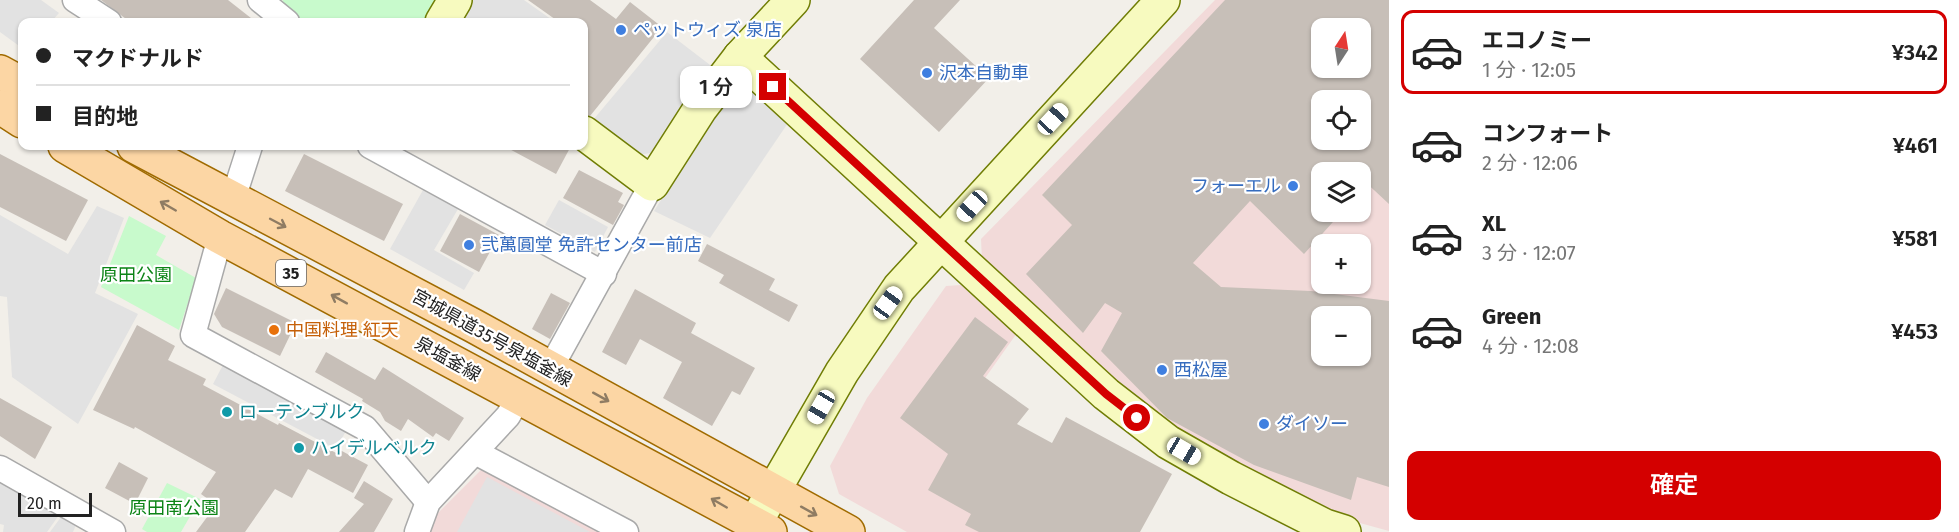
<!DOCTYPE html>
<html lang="ja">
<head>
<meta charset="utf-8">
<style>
	:root { --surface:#fff; --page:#f6f6f6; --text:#222; --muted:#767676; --line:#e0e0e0; --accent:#d40000 }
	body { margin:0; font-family:"Fira Sans","Noto Sans JP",sans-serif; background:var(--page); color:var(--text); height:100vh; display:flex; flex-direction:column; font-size:22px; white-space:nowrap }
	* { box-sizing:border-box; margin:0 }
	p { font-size:20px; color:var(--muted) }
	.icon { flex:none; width:33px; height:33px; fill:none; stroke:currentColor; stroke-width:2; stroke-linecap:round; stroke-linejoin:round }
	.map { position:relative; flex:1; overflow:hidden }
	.panel { display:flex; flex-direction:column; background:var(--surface); width:570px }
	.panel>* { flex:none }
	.banner { position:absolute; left:18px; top:18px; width:570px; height:132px; border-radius:12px; box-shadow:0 2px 4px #0004; display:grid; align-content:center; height:132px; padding:0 18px; background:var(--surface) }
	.needle { width:39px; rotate:12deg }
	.controls { position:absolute; left:1311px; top:18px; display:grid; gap:12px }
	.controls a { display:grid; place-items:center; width:60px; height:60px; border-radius:12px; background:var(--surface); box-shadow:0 2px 4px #0004; font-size:30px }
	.scale { position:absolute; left:18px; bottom:15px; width:74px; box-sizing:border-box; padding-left:6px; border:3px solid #222; border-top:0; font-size:16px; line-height:21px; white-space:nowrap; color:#222; -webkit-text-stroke:4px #fff; paint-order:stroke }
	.end { position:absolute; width:27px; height:27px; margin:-14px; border:8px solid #d40000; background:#fff; box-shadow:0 0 0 3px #fff }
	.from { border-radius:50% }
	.bubble { position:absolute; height:42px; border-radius:12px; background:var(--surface); box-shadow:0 2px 4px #0004; font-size:20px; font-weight:600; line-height:42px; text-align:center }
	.car { position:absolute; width:18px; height:36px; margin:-18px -9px; border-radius:8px; box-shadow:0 0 4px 2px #0007; background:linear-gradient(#fff 24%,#345 0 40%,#fff 0 76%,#345 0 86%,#fff 0) }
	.banner b { display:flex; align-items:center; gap:21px; height:57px; font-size:22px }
	.banner b+b { border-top:2px solid var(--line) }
	.banner i { width:15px; height:15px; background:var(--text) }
	ul { padding:10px 0 0; list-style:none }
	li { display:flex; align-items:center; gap:18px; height:84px; margin:0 12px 9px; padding:0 6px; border:3px solid transparent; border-radius:12px }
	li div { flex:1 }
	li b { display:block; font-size:22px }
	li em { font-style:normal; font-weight:600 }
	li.selected { border-color:var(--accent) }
	li>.icon { width:54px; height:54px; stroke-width:1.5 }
	.cta { display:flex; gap:12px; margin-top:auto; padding:12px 18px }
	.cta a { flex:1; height:69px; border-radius:12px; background:var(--accent); color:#fff; font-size:24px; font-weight:600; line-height:69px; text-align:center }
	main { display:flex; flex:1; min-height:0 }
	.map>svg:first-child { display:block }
	.commercial { fill:#f2dad9; fill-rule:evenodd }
	.park { fill:#c8facc }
	.parking { fill:#e2e2e2 }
	.building { fill:#c7bfb8; fill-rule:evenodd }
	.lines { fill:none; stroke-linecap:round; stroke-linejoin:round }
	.street-casing { stroke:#a9a9a9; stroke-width:27 }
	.secondary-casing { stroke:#707d05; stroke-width:36 }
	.primary-casing { stroke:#a06b00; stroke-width:36 }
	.street { stroke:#fff; stroke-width:24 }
	.secondary { stroke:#f7fabf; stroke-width:33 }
	.primary { stroke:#fcd6a4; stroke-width:33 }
	.oneway { stroke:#8f7c63 }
	.route { stroke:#d40000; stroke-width:8 }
	.shop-dot { fill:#3f7fe0; stroke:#fff; stroke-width:2 }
	.food-dot { fill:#e8710a; stroke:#fff; stroke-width:2 }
	.culture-dot { fill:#0f9aa8; stroke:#fff; stroke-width:2 }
	.labels { text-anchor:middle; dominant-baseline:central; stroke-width:4.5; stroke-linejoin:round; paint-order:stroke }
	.shield { fill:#fff; stroke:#646464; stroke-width:1.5 }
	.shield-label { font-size:16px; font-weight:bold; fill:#222 }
	.shop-label { font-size:18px; fill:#366cbe; stroke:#fff; text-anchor:start }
	.park-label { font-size:18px; fill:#0c8416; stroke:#fff }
	.food-label { font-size:18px; fill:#c56008; stroke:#fff; text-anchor:start }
	.street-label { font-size:18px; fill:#222; stroke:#fff }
	.culture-label { font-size:18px; fill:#0d838f; stroke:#fff; text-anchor:start }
</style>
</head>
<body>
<main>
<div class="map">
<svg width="1389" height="532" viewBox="0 0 1389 532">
	<rect width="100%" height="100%" fill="#f2efe9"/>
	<g class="commercial">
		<path d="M1215,0H1389V531L1338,517L1209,452L1121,390L982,260L981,239ZM1322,28H1360V68H1322ZM1322,100H1360V140H1322ZM1322,172H1360V212H1322ZM1322,244H1360V284H1322ZM1322,316H1360V356H1322Z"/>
		<polygon points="961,285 1017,333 954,422 1072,532 907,532 839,494 830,466 867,398 946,286"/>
		<polygon points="482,469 601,532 431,532 437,514"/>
	</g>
	<g class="park">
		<polygon points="283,0 440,0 428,22 301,22 281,4"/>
		<polygon points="129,216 166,236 156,255 196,278 179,330 101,287"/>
		<polygon points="167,483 200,499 181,532 147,532 142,529"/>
	</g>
	<g class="parking">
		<polygon points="0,0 41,0 59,13 51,22 22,22 22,48 0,32"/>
		<polygon points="471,0 524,0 555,22 463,22 461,17"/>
		<polygon points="667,32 714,68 658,152 637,155 593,120"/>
		<polygon points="754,86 788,123 710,238 654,211 732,90"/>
		<polygon points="423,190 458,209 434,250 474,273 464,290 390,249"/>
		<polygon points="559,200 608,227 595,252 545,225"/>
		<polygon points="97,206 124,218 95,293 138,314 78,424 12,377 7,297 0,296 0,215 68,254"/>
		<polygon points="223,365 346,431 336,449 213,384"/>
		<polygon points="487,477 590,532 457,532"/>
		<polygon points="0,482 59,515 47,532 3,532 4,525 0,524"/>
		<polygon points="61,517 76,525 73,532 50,532"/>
	</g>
	<g class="building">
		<polygon points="101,0 228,0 256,22 130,22"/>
		<polygon points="528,0 590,0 616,19 630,2 662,27 590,116 584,115 584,22 559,22"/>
		<polygon points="914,0 960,0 934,28 989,78 939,132 860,59"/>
		<path d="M1225,0H1389V204L1360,177V172H1322V212H1342L1304,254L1250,201L1193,263L1221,287L1311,291L1389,301V487L1357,477L1351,500L1254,465L1167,418L1101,351L1122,313L1105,303L1083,333L1026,274L1072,225L1042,195ZM1322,28H1360V68H1322ZM1322,100H1360V140H1322ZM1322,316H1360V356H1322Z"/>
		<polygon points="504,146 571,146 556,174"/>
		<polygon points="0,154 88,200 66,241 0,207"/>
		<polygon points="304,154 403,204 384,241 285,191"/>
		<polygon points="579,170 623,193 618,202 624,205 613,225 563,198"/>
		<polygon points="460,214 499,235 479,272 440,251"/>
		<polygon points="707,244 775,279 769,290 798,305 789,322 719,283 724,275 698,261"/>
		<polygon points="226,288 296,323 280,356 222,327 214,314"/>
		<polygon points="635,289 696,323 691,333 755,368 740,395 732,391 712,426 663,398 682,362 640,339 626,365 602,352"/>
		<polygon points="551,293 570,303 550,339 532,329"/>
		<polygon points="975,317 1008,342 983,376 1029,409 1017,424 1052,443 1066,417 1172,474 1140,532 979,532 965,525 971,514 928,490 948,454 900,418"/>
		<polygon points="137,325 175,346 168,360 206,379 203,385 278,425 279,423 338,454 340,450 368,465 353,493 308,469 292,498 275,489 245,532 196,532 216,505 201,494 216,472 135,427 134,429 93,410"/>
		<polygon points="326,352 375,380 383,367 464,418 449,441 436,433 433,437 408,419 401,431 385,421 380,412 362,401 363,399 315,372"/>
		<polygon points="0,398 52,427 35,459 0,436"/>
		<polygon points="119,462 148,478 135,504 105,488"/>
		<polygon points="364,481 393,499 374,532 339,532 364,504 354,498"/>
	</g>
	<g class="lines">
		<defs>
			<g id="street">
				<polyline points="75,0 109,22"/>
				<polyline points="260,0 287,22"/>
				<polyline points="370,146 604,274"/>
				<polyline points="233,199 250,146"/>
				<polyline points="220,237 193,335 365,428 428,502"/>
				<polyline points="550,369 652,184"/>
				<polyline points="475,452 626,532"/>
				<polyline points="0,468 113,532"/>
				<polyline points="417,532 428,502 508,416 519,397"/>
			</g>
			<g id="secondary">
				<polyline points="442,22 455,0"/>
				<polyline points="740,57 1106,394 1168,442 1231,478 1325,526 1344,532"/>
				<polyline points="584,133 652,184 700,109 740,57 793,0"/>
				<polyline points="755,523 842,372 899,288 1163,0"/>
			</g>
			<g id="primary">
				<polyline points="0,72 22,84"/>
				<polyline points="0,107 22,121"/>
				<polyline points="65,146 220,237 770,532"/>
				<polyline points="134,146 474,326 848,532"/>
			</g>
		</defs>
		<use href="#street" class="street-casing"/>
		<use href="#secondary" class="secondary-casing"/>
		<use href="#primary" class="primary-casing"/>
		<use href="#street" class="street"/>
		<use href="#secondary" class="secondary"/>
		<use href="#primary" class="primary"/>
	</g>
	<defs><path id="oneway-shaft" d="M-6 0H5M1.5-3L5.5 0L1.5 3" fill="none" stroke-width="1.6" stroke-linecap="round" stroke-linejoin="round" transform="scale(1.5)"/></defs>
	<g class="oneway">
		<use href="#oneway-shaft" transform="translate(168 206) rotate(-150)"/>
		<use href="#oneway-shaft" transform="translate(278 223) rotate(28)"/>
		<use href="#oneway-shaft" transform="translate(339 299) rotate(-151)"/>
		<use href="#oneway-shaft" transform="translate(601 397) rotate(29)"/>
		<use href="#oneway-shaft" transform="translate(719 503) rotate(-150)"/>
		<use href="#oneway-shaft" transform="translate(809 511) rotate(29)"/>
	</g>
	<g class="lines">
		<polyline class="route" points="773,87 1106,394 1137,418"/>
	</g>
	<g class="shop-dot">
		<circle cx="621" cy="30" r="6"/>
		<circle cx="927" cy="73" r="6"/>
		<circle cx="1293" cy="186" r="6"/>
		<circle cx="469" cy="245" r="6"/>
		<circle cx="1162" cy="370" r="6"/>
		<circle cx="1264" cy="424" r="6"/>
	</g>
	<circle class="food-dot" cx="274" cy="330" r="6"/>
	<g class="culture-dot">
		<circle cx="227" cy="412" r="6"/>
		<circle cx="299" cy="448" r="6"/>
	</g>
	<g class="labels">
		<rect class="shield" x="276" y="260" width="30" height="26" rx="4.5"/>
		<g class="shield-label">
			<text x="291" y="273">35</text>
		</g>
		<g class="shop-label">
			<text x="633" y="30">ペットウィズ 泉店</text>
			<text x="939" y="73">沢本自動車</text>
			<text x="1281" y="186" text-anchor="end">フォーエル</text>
			<text x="481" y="245">弐萬圓堂 免許センター前店</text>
			<text x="1174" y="370">西松屋</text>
			<text x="1276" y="424">ダイソー</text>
		</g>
		<g class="park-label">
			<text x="136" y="275">原田公園</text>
			<text x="174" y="508">原田南公園</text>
		</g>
		<g class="food-label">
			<text x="286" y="330">中国料理 紅天</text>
		</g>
		<g class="street-label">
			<text transform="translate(492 338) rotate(29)">宮城県道35号泉塩釜線</text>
			<text transform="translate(448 359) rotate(29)">泉塩釜線</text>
		</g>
		<g class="culture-label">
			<text x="239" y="412">ローテンブルク</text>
			<text x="311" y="448">ハイデルベルク</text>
		</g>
	</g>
</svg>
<div class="controls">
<a><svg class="needle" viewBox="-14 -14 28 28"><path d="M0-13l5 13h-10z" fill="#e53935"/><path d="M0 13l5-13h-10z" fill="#767676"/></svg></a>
<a><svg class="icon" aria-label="locate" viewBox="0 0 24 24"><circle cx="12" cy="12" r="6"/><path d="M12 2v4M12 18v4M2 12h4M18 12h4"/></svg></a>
<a><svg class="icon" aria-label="layers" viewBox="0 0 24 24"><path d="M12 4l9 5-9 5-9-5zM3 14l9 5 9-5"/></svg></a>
<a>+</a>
<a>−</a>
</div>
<div class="scale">20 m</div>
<i class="end from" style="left:1137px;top:418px"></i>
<i class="end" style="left:773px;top:87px"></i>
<div class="bubble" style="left:680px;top:66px;width:72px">1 分</div>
<i class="car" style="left:1053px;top:119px;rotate:43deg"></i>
<i class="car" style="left:972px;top:206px;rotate:223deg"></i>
<i class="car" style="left:888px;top:303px;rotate:36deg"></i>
<i class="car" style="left:821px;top:407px;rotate:210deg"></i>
<i class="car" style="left:1184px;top:451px;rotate:120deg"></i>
<div class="banner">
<b><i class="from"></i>マクドナルド</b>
<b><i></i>目的地</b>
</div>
</div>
<section class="panel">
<ul>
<li class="selected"><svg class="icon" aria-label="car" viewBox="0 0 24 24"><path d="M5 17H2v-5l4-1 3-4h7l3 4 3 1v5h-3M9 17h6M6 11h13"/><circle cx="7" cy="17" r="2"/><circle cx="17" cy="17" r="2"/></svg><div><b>エコノミー</b><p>1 分 · 12:05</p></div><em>¥342</em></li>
<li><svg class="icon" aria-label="car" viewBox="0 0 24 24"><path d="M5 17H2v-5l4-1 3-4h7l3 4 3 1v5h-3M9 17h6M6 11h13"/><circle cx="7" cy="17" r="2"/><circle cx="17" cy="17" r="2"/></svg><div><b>コンフォート</b><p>2 分 · 12:06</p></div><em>¥461</em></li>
<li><svg class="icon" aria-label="car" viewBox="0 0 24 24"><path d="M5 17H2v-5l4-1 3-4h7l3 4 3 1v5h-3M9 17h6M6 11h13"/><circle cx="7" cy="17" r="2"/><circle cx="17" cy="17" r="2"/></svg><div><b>XL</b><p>3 分 · 12:07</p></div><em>¥581</em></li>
<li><svg class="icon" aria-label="car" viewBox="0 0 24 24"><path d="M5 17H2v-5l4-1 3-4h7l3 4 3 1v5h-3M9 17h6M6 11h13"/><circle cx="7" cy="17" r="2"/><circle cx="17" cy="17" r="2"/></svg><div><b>Green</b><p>4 分 · 12:08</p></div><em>¥453</em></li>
</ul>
<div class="cta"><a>確定</a></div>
</section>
</main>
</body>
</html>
